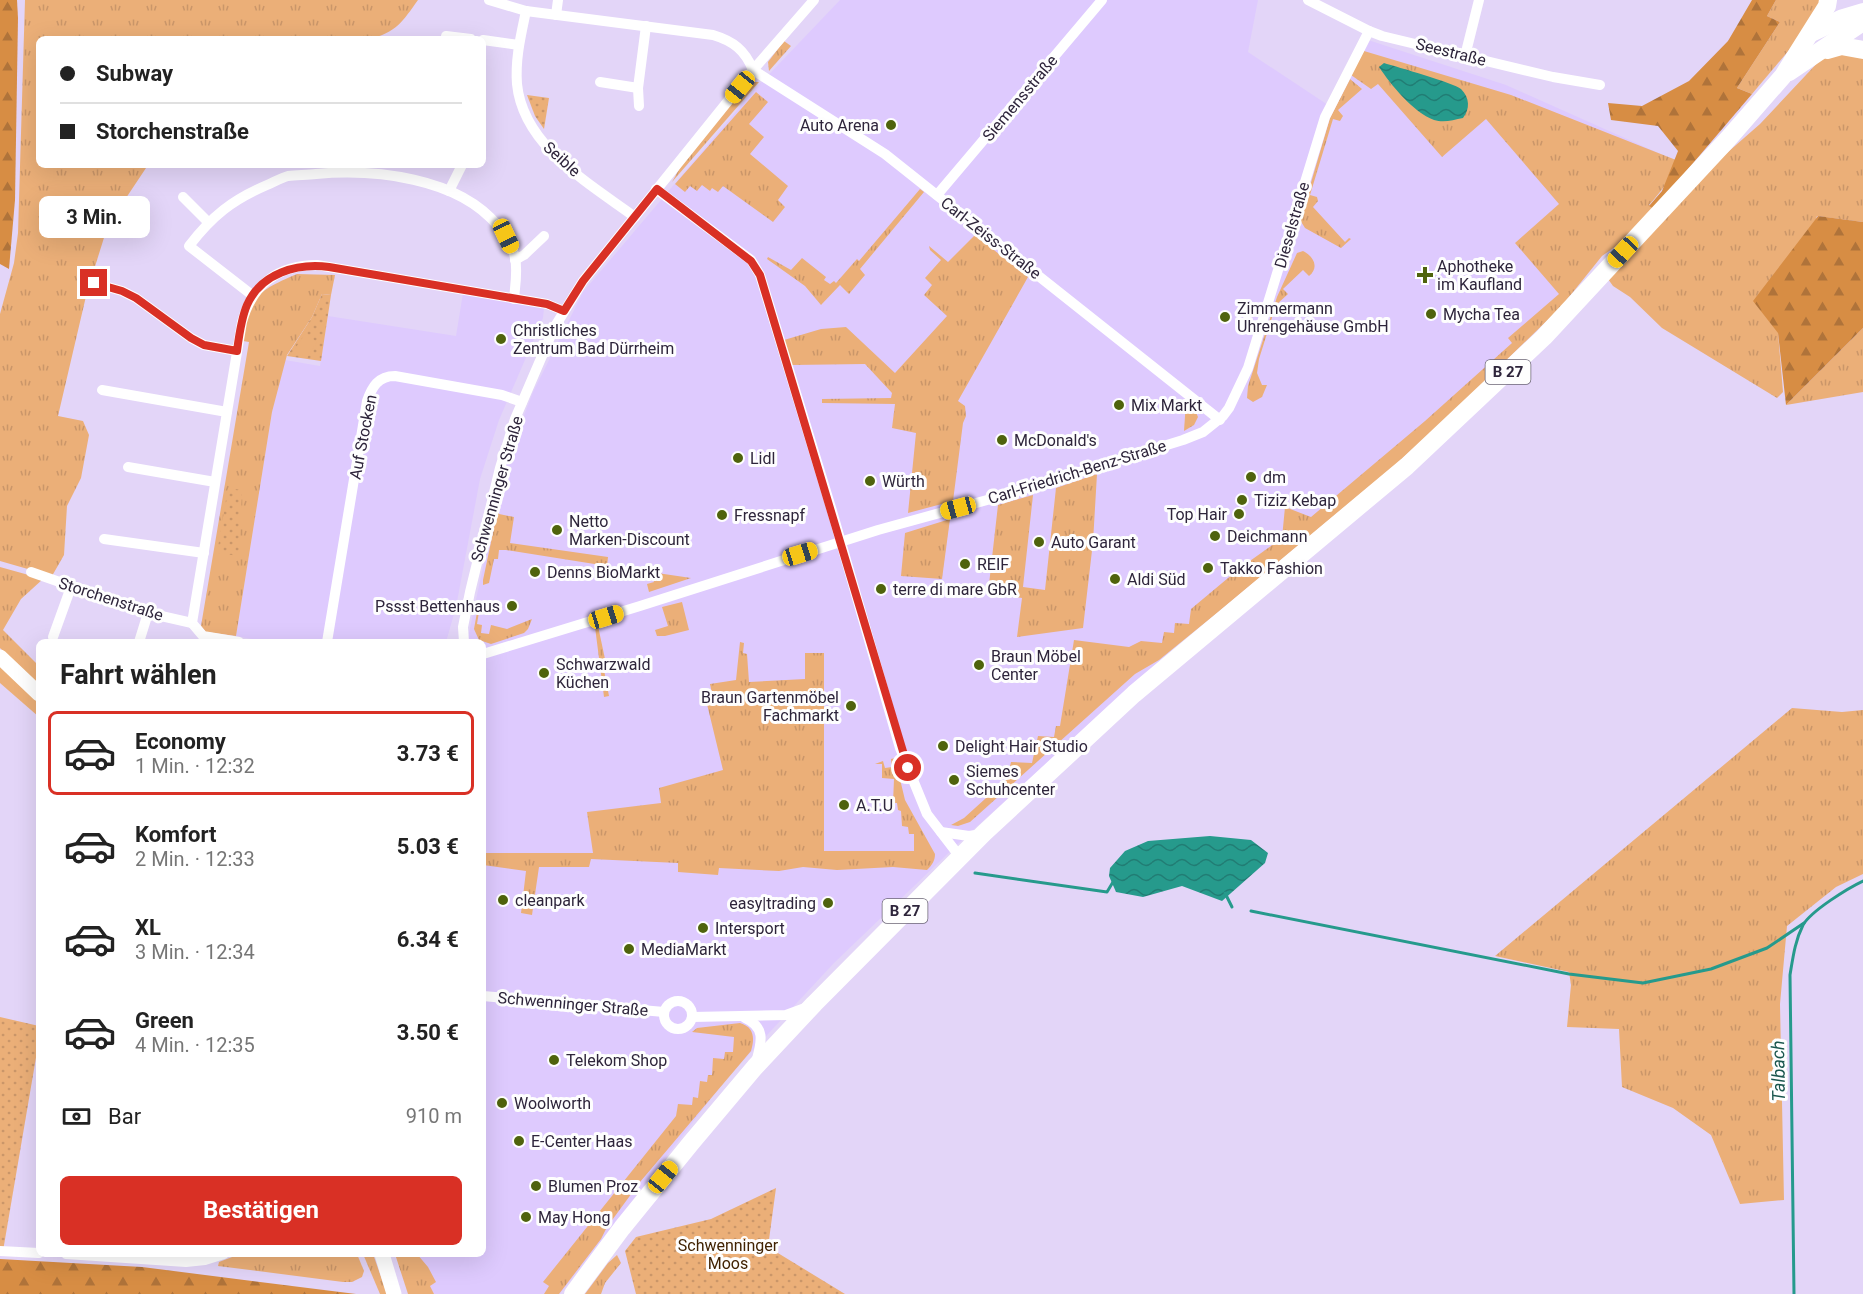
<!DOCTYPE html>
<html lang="de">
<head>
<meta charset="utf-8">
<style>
	:root { --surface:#fff; --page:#f6f6f6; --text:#222; --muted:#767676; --line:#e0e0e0; --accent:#d93025 }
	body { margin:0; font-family:Roboto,sans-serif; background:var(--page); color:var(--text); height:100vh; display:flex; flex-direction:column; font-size:22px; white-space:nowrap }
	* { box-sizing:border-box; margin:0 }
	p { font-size:20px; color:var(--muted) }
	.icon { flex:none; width:33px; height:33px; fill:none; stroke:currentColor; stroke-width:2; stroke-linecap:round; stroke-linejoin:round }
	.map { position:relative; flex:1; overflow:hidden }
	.side { position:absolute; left:36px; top:639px; width:450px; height:618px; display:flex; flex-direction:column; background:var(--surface); border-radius:9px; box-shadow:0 6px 24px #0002 }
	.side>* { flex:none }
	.banner { position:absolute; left:36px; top:36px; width:450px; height:132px; border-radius:9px; box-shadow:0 6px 24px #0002; display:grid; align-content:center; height:132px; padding:0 24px; background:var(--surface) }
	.end { position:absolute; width:27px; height:27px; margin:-14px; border:8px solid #d93025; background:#fff; box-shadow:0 0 0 3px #fff }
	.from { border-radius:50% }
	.bubble { position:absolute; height:42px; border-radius:9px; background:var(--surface); box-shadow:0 6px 24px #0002; font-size:20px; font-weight:700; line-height:42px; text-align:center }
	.car { position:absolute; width:18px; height:36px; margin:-18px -9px; border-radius:8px; box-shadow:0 0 4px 2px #0007; background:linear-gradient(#f5c518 24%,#345 0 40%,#f5c518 0 76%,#345 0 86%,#f5c518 0) }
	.banner b { display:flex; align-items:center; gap:21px; height:57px; font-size:22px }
	.banner b+b { border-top:2px solid var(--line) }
	.banner i { width:15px; height:15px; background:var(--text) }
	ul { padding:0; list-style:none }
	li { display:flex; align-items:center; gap:18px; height:84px; margin:0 12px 9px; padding:0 12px; border:3px solid transparent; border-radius:9px }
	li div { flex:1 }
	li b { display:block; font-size:22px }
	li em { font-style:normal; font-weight:700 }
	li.current { border-color:var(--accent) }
	li>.icon { width:54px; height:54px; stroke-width:1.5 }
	h2 { padding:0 24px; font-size:27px; line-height:72px }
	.pay { display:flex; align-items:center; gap:15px; height:66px; padding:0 24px; font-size:22px }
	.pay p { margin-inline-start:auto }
	.button { display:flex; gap:12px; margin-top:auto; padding:12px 24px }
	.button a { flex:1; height:69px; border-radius:9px; background:var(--accent); color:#fff; font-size:24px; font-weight:700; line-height:69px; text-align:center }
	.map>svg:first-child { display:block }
	.built { fill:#decafe }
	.grass { fill:url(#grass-tufts) }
	.forest { fill:url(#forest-firs) }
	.park { fill:url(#park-dots) }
	.garden { fill:#ebaf78 }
	.water { fill:url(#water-waves) }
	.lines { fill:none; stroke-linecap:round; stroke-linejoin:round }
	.stream { stroke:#269a8c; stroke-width:3 }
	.street { stroke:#fff; stroke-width:10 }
	.secondary { stroke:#fff; stroke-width:15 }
	.primary { stroke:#fff; stroke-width:18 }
	.route { stroke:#d93025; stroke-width:8 }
	.poi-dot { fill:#4f630d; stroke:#fefefe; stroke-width:2 }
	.labels { text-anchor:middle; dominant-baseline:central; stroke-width:6; stroke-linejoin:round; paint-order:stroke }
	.shield { fill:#fefefe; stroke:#6c6676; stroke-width:1.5 }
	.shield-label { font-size:15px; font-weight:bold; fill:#2e253b }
	.street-label { font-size:16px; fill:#2e253b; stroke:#fefefe }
	.poi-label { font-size:16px; fill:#2e253b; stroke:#fefefe; text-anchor:start }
	.park-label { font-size:16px; fill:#402202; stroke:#fefefe }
	.water-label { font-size:18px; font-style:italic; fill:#1a564e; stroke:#fefefe }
</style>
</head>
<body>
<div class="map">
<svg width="1863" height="1294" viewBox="0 0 1863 1294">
	<defs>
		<pattern id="grass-tufts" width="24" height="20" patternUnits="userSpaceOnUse" patternTransform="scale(1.5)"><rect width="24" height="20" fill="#ebaf78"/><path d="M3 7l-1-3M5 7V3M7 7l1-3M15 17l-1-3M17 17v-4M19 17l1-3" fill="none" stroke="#ca9669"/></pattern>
		<pattern id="forest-firs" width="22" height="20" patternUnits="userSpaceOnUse" patternTransform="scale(1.5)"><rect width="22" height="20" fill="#d78d44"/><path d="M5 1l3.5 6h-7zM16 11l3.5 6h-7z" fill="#af733a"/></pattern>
		<pattern id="park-dots" width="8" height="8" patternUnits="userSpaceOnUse" patternTransform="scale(1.5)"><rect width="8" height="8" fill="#ebaf78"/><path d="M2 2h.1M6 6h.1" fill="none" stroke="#ca9669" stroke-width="1.8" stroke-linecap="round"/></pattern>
		<pattern id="water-waves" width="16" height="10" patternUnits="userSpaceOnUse" patternTransform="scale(1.5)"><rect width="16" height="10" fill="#269a8c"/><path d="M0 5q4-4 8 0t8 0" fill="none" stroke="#217d74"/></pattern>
	</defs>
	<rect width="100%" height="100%" fill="#e3d5f8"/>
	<g class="built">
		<polygon points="840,0 1258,0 1248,52 1328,105 1365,39 1506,85 1683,164 1561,302 1347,491 963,839 834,963 727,1078 560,1294 414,1294 402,1254 483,1254 483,642 467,642 500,487 512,447 533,392 583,292 755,89"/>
		<polygon points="463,293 544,308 543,318 499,420 480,479 456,607 446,642 268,642 236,636 272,412 285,360 320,366 328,316 456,336"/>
	</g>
	<g class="grass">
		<path d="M25,0H418C403,21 396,33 369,39H39V165H148L108,225L87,292L58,416L83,421L89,435L81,478L67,506L64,555L52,576L0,561V314L14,263L18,233Z"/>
		<polygon points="1776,0 1823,0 1812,23 1752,94 1737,88 1780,22 1767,16"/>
		<polygon points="784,41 791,46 769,71 768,62"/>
		<path d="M1364,51L1511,95L1676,160L1680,166C1669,179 1661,192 1649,205L1654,209L1619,244L1602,256L1561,307L1452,413L1395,465L1217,613L1159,660L1135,674L970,822L958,826L951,825L964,818L1007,779L1011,762L1032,763L1038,736L1054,737L1056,726H1060L1074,640L1129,647L1141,641L1162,643L1164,632L1174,633L1175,623L1189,624L1191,609L1240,568L1282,538L1285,507L1311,517L1425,421L1512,343L1508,338L1559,294L1515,243L1559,204L1486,119L1442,157L1378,84L1371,89L1351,75Z"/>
		<polygon points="1835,52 1863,55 1863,222 1817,216 1778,333 1783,392 1777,398 1662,328 1630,297 1613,286 1608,279 1712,166 1760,124 1821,59"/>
		<polygon points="1350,79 1362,89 1338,110 1343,116 1340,121 1333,119 1310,195 1317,197 1318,201 1313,207 1345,242 1349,238 1351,239 1341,248 1305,228 1300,220 1330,118"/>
		<polygon points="751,82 759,82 672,182 686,157 748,83"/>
		<polygon points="756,92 768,102 749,124 764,137 750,154 788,186 778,200 785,207 773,222 723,186 718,192 712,188 710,191 702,185 697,191 690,186 685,192 675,184"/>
		<polygon points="920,189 924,192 860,269 865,275 849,294 840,285 821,305 805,286 767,259 768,257 791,270 802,258 826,277 824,280 830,284 834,281 836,283 857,259 859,261"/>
		<polygon points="975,235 1028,277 958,401 965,406 966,416 963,423 953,501 908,513 916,433 892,428 895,404 822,403 822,399 891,398 892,393 865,364 792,365 784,340 821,329 846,327 895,373 947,316 924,295 932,285 925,278 941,260 930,250 929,246 948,262"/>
		<path d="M1303,251C1313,256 1320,267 1309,276L1303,270L1283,289L1288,294L1276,305L1259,359L1257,373L1262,385H1267L1262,397L1253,402L1247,398L1248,386L1277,297L1297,253Z"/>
		<path d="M297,274L335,275L331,295L322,294L312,317L287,355L272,412L236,636L206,632L201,626L249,342L243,341C249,297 257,291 297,274Z"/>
		<polygon points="1863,328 1863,392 1786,405"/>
		<polygon points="1186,401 1194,408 1198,417 1194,425 1184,431"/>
		<polygon points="1097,474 1093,542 1083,628 1017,637 1022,598 988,593 998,505 1033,495 1023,587 1045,590 1056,488"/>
		<polygon points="499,504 499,514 514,517 510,543 608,557 607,566 506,550 499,550 498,559 494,559 489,583 483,585 483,580"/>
		<polygon points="950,519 942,579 901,576 905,533"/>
		<polygon points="0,567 43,579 21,599 3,630 39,666 39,686 0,648"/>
		<polygon points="637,570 691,578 649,592 647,584 654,582 651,574 636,579"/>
		<polygon points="479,601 484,605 484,607 480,606 477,624 482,625 481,633 489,634 491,625 507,629 532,619 528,629 524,633 491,644 479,640 474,629"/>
		<polygon points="682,602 689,630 665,636 657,636 655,630 668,626 662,607"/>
		<polygon points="598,626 605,659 612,658 614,667 604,670 609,696 604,697 595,627"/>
		<path d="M740,642L744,643L743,653L747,654L749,682L805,679V653H824V851H914V834H909L908,827L902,826L901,811L898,810L897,803H893L894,779L882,778V764H875L883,761L885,768L892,767L891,759L895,758L905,800L935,854C935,861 932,865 927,870L893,867L837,870L803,867L779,871L719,868L718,875L678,872V863L591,859L589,867H539L532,915L521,913L526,871L483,865V853H593L587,812L661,803L659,788L723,770L706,700L713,698L710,684L736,680Z"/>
		<polygon points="0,659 39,696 39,717 0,683"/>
		<polygon points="1792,708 1842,712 1863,710 1863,874 1836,887 1787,926 1780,1004 1784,1200 1740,1204 1711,1135 1673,1108 1622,1087 1619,1029 1567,1027 1571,985 1569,972 1495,956"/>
		<path d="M740,1023C754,1027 755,1038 751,1051L640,1182L607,1227L601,1239L559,1294H544L549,1286L543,1282L676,1116L678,1104L692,1105L693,1097L698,1098L700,1081L707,1082L708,1075H712L713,1058L724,1059L725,1052H733L734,1037L692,1032L697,1028Z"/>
		<polygon points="240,1254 357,1254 364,1271 362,1277 352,1282 343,1282 218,1266 219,1262"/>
		<polygon points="363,1254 373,1254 387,1294 380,1294"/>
		<polygon points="395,1254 417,1254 428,1267 436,1282 430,1286 434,1294 408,1294"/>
		<polygon points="617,1255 621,1263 605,1283 601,1294 585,1294 608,1263"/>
	</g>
	<g class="forest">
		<polygon points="0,0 17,0 18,18 15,200 9,269 0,264"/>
		<polygon points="1752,0 1776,0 1767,16 1780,22 1737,88 1752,94 1654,209 1649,206 1662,191 1678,151 1658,126 1611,120 1608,103 1642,106 1689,81 1728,41"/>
		<polygon points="1818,216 1863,222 1863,328 1786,405 1778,333 1753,301"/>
		<polygon points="0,1259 142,1267 356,1294 0,1294"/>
	</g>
	<g class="park">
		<polygon points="527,95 549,98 544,129 535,116"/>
		<polygon points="322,294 331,295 321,361 287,356 312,317"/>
		<polygon points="228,488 242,490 239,556 217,553"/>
		<polygon points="0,1017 39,1026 39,1040 3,1251 0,1251"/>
		<polygon points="776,1188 768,1247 845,1294 636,1294 625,1251 636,1237 711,1219"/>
	</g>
	<polygon class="garden" points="305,334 317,342 307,358 294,350"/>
	<g class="water">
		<path d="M1384,63C1397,67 1454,83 1461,89C1470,98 1470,109 1463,118C1453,120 1444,123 1434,120C1413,112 1391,85 1379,67Z"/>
		<polygon points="1210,836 1251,840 1268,853 1265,863 1222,901 1182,886 1143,897 1116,892 1109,876 1110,868 1125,851 1148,841"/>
	</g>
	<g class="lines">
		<g class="stream">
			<polyline points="975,873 1107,892 1113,882"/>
			<polyline points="1225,893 1232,907"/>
			<polyline points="1251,911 1569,974 1643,983 1711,969 1767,948 1804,923"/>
			<path d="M1794,1294L1790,975C1793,957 1795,941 1803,925C1811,911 1848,888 1863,881"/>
		</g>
		<g class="street">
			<path d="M489,0L526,11L713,35C733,41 745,50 753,70L885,154L1220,420"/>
			<polyline points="1308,0 1369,31 1382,36 1553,77 1600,85"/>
			<path d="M526,11C521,35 515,59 517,84C523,146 590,184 635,217"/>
			<polyline points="556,15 558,0"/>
			<polyline points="446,36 471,39"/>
			<polyline points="483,40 519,45"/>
			<polyline points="1465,56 1479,0"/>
			<polyline points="600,82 638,88 646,26"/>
			<polyline points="638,88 639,106"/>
			<polyline points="656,189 751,260 760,275 832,511 900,748 927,814 960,857"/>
			<polyline points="449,191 462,165"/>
			<polyline points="937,195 1102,0"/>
			<polyline points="183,197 208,222"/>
			<polyline points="515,260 524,255 544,236"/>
			<polyline points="94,283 122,291 136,298 191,338 204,345 237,351"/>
			<path d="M252,295L189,246C212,216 232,200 267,185C274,182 281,178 288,176C297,175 307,175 316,174C374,169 458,177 498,226C505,235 513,246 515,258C518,271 515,286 514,299"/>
			<polyline points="102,390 227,412"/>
			<polyline points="128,467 215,482"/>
			<polyline points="104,539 204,553"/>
			<polyline points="31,572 148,613 192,623"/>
			<polyline points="53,637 71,587"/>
			<polyline points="139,642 148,613"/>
			<path d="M239,642L203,636L192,623L242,322C252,285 278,265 317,265L547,304L564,311"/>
			<path d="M327,642L367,401C372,387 378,376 395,376L502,395L522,402"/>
			<polyline points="464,642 463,627 470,592 500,468 515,419 554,328 583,281 753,70 814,0"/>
			<polyline points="483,654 640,606 878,530 998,497 1183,440 1203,432 1223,416 1229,408 1248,368 1325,117 1369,31"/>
			<polyline points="941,832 969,836 982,834"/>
			<polyline points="483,996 664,1012"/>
			<circle cx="678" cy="1015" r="14"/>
			<polyline points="692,1017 786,1015 805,1008"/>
			<path d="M745,1018C767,1028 761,1043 756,1063"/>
			<polyline points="0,1251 39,1253"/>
			<polyline points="66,1254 186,1262 205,1260 224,1254"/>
		</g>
		<g class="secondary">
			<polyline points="0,657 39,694"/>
			<polyline points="382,1254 394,1294"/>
		</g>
		<g class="primary">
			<polyline points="1811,33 1843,18 1863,12"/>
			<polyline points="1827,50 1841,46 1863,50"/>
			<polyline points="1789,72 1863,22"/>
			<polyline points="573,1294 622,1228 691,1143 755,1067 814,1004 984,833 1134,694 1407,466 1544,337 1728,139 1783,76 1827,6 1828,0"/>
		</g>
	</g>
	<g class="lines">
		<path class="route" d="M94,283L122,291L136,298L191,338L204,345L237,351C239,336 241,319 247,305C261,273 297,263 329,267L547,304L564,311L583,281L657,189L751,261L760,275L908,768"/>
	</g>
	<g class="poi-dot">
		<circle cx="891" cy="125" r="6"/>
		<path d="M1422 266h6v6h6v6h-6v6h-6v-6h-6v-6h6z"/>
		<circle cx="1431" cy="314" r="6"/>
		<circle cx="1225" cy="317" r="6"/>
		<circle cx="501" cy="339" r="6"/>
		<circle cx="1119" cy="405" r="6"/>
		<circle cx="1002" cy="440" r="6"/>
		<circle cx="738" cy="458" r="6"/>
		<circle cx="1251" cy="477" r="6"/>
		<circle cx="870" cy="481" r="6"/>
		<circle cx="1242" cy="500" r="6"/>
		<circle cx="1239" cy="514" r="6"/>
		<circle cx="722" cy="515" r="6"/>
		<circle cx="557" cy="530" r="6"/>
		<circle cx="1215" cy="536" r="6"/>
		<circle cx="1039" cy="542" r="6"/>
		<circle cx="965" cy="564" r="6"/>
		<circle cx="1208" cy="568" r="6"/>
		<circle cx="535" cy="572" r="6"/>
		<circle cx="1115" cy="579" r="6"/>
		<circle cx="881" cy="589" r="6"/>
		<circle cx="512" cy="606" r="6"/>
		<circle cx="979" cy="665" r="6"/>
		<circle cx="544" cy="673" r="6"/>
		<circle cx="851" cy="706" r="6"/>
		<circle cx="943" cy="746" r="6"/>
		<circle cx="954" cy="780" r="6"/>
		<circle cx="844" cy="805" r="6"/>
		<circle cx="503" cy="900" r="6"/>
		<circle cx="828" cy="903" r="6"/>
		<circle cx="703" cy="928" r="6"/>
		<circle cx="629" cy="949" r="6"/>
		<circle cx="554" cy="1060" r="6"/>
		<circle cx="502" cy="1103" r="6"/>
		<circle cx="519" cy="1141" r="6"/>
		<circle cx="536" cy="1186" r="6"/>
		<circle cx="526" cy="1217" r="6"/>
	</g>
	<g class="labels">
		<g class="shield">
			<rect x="1485.5" y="360" width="45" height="24" rx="4.5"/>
			<rect x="882.5" y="899" width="45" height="24" rx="4.5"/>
		</g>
		<g class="shield-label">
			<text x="1508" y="372">B 27</text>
			<text x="905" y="911">B 27</text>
		</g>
		<g class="street-label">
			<text transform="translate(1451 52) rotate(14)">Seestraße</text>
			<text transform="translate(1020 98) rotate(-50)">Siemensstraße</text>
			<text transform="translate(562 159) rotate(42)">Seible</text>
			<text transform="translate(1292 225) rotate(-74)">Dieselstraße</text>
			<text transform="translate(991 238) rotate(38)">Carl-Zeiss-Straße</text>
			<text transform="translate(363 437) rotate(-79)">Auf Stocken</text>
			<text transform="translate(1077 472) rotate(-17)">Carl-Friedrich-Benz-Straße</text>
			<text transform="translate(497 489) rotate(-74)">Schwenninger Straße</text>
			<text transform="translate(111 599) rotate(18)">Storchenstraße</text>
			<text transform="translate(573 1004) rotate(5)">Schwenninger Straße</text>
		</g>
		<g class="poi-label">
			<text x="879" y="125" text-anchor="end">Auto Arena</text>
			<text x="1437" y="266">Aphotheke<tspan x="1437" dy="18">im Kaufland</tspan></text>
			<text x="1237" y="308">Zimmermann<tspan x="1237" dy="18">Uhrengehäuse GmbH</tspan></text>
			<text x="1443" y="314">Mycha Tea</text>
			<text x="513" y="330">Christliches<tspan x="513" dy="18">Zentrum Bad Dürrheim</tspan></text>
			<text x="1131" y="405">Mix Markt</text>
			<text x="1014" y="440">McDonald's</text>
			<text x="750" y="458">Lidl</text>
			<text x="1263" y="477">dm</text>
			<text x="882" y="481">Würth</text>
			<text x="1254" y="500">Tiziz Kebap</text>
			<text x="1227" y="514" text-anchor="end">Top Hair</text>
			<text x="734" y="515">Fressnapf</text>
			<text x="569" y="521">Netto<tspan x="569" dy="18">Marken-Discount</tspan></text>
			<text x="1227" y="536">Deichmann</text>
			<text x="1051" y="542">Auto Garant</text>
			<text x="977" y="564">REIF</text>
			<text x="1220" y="568">Takko Fashion</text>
			<text x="547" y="572">Denns BioMarkt</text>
			<text x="1127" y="579">Aldi Süd</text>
			<text x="893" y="589">terre di mare GbR</text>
			<text x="500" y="606" text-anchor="end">Pssst Bettenhaus</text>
			<text x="991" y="656">Braun Möbel<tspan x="991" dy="18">Center</tspan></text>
			<text x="556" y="664">Schwarzwald<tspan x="556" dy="18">Küchen</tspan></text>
			<text x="839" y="697" text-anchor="end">Braun Gartenmöbel<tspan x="839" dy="18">Fachmarkt</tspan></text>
			<text x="955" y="746">Delight Hair Studio</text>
			<text x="966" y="771">Siemes<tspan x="966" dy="18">Schuhcenter</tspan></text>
			<text x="856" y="805">A.T.U</text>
			<text x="515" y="900">cleanpark</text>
			<text x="816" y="903" text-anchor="end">easy|trading</text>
			<text x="715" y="928">Intersport</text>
			<text x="641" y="949">MediaMarkt</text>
			<text x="566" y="1060">Telekom Shop</text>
			<text x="514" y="1103">Woolworth</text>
			<text x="531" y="1141">E-Center Haas</text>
			<text x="548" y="1186">Blumen Proz</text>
			<text x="538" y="1217">May Hong</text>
		</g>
		<g class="park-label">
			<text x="728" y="1245">Schwenninger<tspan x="728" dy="18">Moos</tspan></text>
		</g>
		<g class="water-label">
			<text transform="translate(1778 1071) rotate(-91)">Talbach</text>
		</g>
	</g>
</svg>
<i class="end from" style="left:908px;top:768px"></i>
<i class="end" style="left:94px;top:283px"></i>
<div class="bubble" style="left:39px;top:196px;width:111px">3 Min.</div>
<i class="car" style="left:740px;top:87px;rotate:219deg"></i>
<i class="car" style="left:506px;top:236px;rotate:155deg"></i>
<i class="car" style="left:1623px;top:252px;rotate:223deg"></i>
<i class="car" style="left:958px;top:508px;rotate:255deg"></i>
<i class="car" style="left:800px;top:554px;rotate:73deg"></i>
<i class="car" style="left:606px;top:617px;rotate:73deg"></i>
<i class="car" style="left:663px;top:1177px;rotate:39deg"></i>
<div class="banner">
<b><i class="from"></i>Subway</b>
<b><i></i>Storchenstraße</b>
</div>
<section class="side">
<h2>Fahrt wählen</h2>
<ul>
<li class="current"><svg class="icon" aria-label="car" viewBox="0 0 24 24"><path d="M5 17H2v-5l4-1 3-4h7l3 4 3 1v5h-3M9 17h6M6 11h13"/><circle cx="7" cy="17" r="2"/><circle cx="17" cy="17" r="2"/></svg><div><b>Economy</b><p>1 Min. · 12:32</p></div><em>3.73 €</em></li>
<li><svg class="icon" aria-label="car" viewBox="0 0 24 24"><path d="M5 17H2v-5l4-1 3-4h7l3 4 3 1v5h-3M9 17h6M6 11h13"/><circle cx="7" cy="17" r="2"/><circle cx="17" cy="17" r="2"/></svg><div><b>Komfort</b><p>2 Min. · 12:33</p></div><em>5.03 €</em></li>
<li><svg class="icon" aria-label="car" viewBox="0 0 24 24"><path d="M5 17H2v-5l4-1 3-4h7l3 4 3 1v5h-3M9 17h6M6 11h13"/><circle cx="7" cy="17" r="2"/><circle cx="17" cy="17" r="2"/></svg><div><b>XL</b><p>3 Min. · 12:34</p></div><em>6.34 €</em></li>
<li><svg class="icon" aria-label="car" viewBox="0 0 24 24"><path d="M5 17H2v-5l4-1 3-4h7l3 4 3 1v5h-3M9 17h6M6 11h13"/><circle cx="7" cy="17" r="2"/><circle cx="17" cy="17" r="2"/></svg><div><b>Green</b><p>4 Min. · 12:35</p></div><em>3.50 €</em></li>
</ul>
<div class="pay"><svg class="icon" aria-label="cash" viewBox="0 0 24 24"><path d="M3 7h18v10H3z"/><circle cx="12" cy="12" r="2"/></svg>Bar<p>910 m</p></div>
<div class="button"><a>Bestätigen</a></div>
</section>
</div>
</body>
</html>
